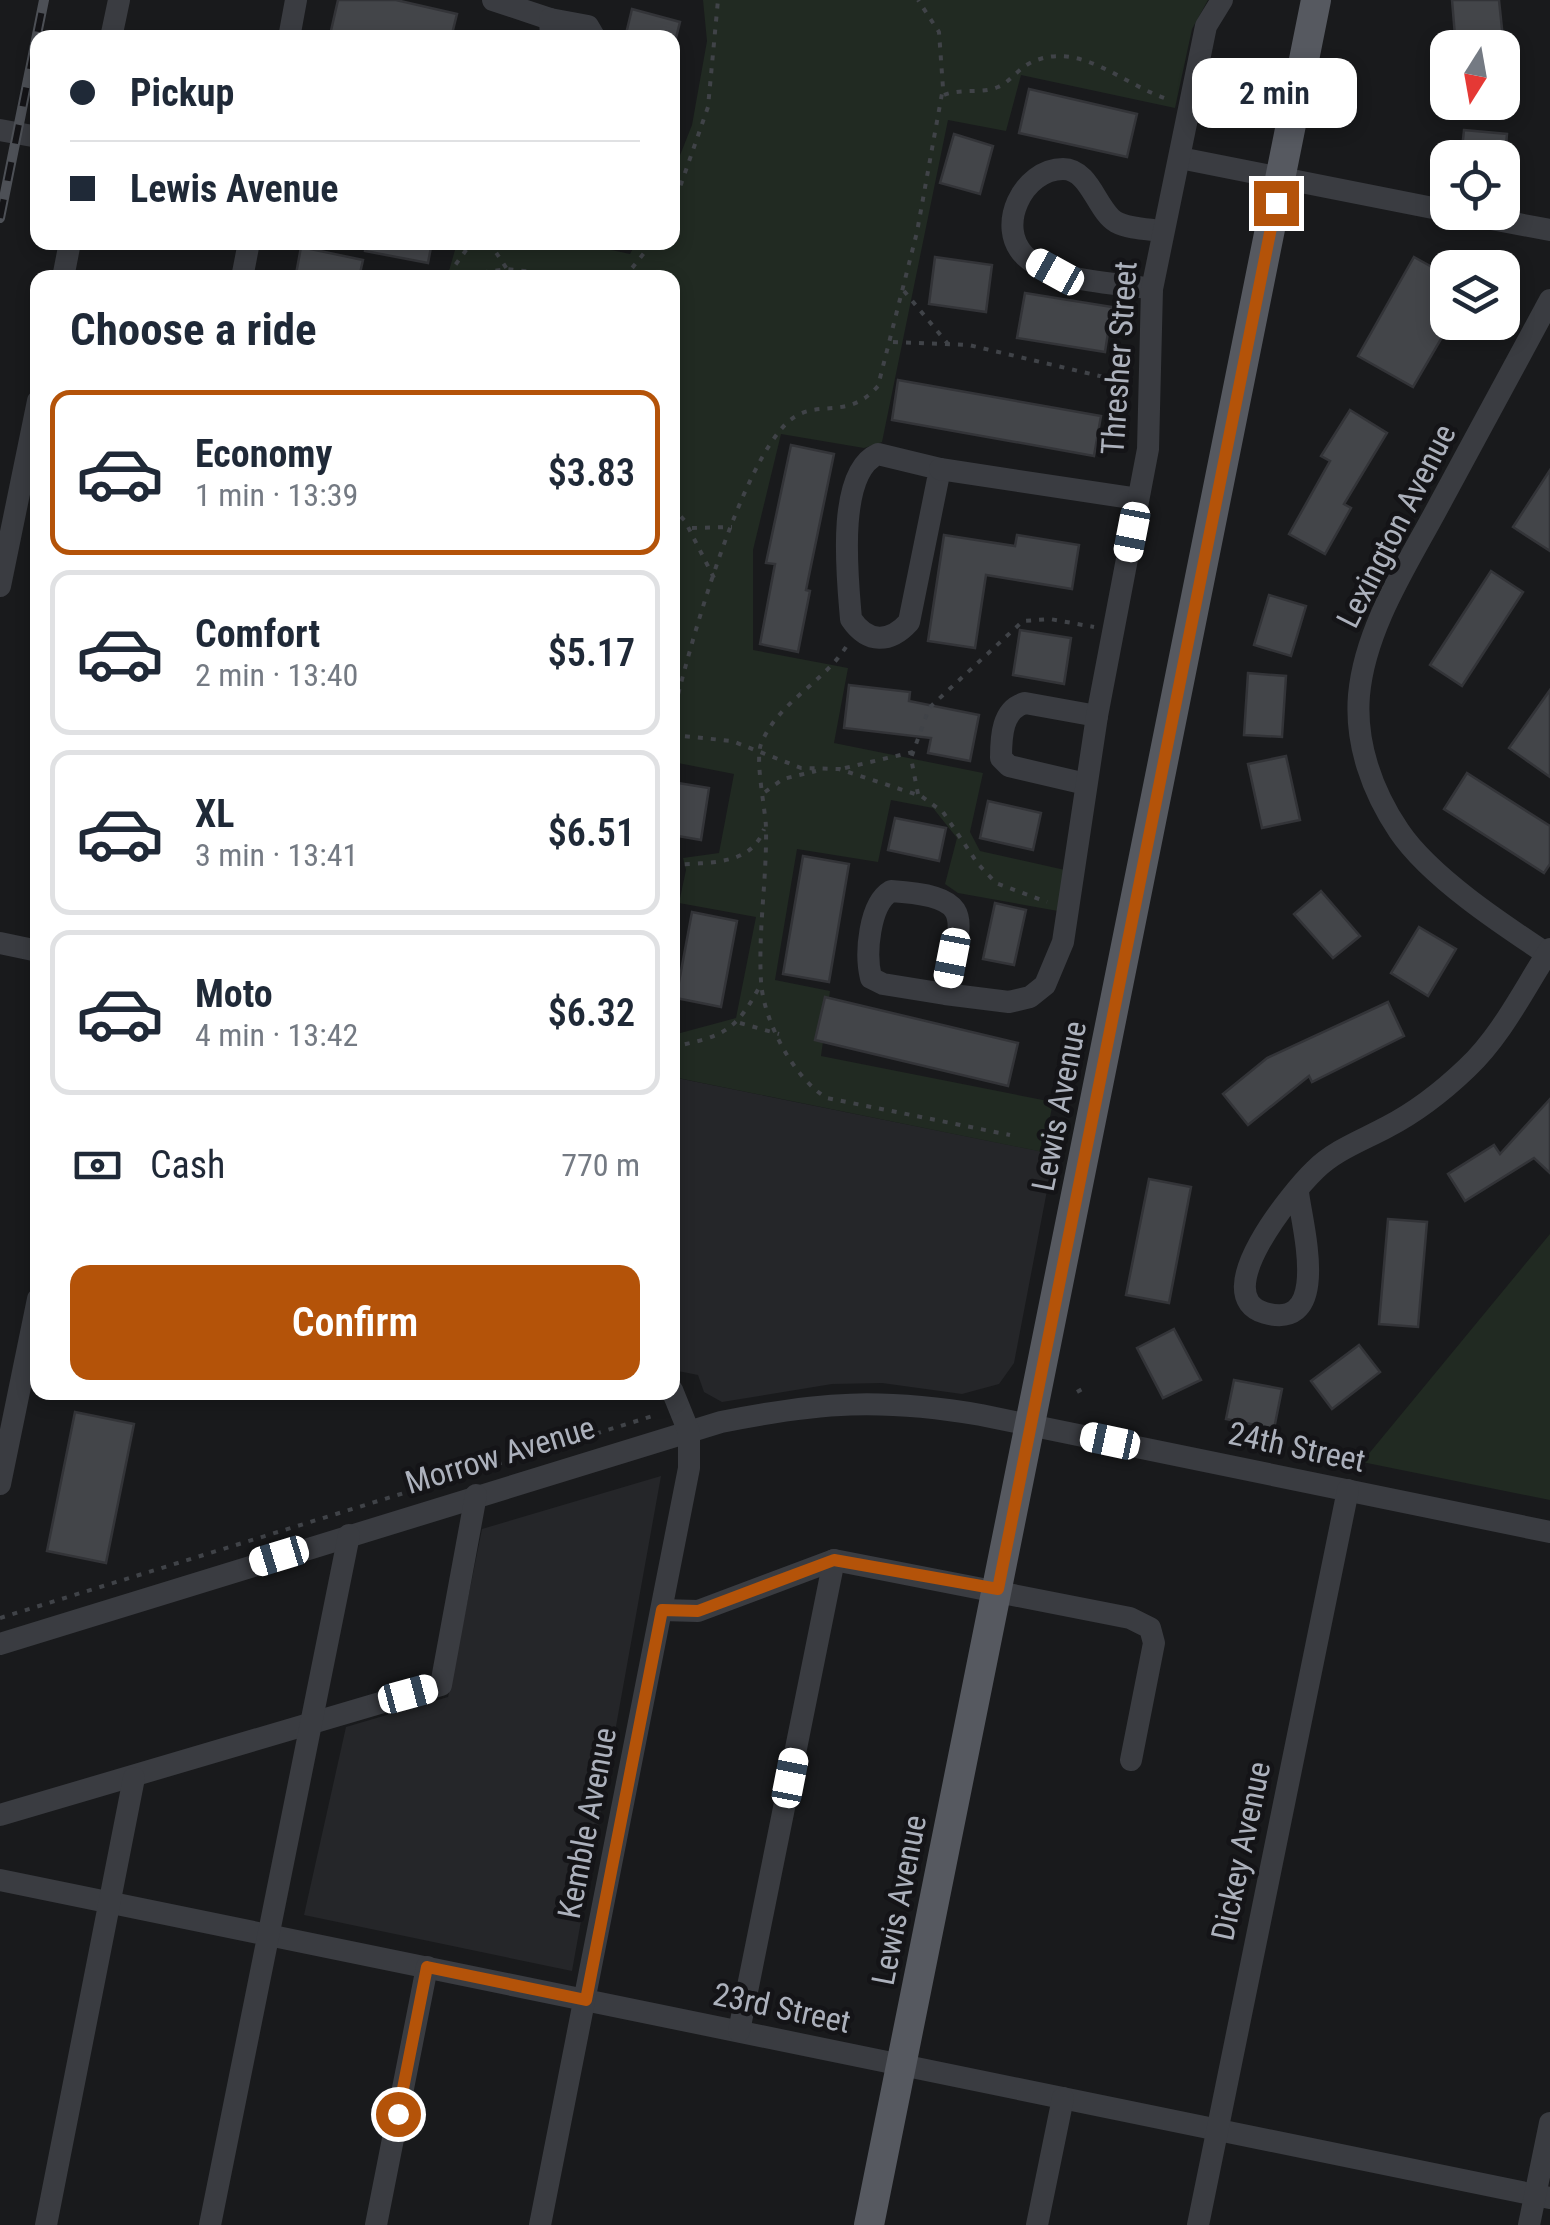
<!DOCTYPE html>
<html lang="en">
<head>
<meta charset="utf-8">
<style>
	:root { --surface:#fff; --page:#f2f2f3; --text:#1f2937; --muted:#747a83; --line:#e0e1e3; --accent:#b45309 }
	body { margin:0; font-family:"Roboto Condensed",sans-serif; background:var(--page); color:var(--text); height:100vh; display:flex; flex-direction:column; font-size:38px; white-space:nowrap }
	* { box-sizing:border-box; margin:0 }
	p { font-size:32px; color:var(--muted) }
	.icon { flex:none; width:55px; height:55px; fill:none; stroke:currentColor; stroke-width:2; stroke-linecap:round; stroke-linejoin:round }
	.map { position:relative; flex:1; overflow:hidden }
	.side { position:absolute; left:30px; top:270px; width:650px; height:1130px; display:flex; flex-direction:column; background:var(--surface); border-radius:20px; box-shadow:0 5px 15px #0003 }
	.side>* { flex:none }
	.guide { position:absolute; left:30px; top:30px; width:650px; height:220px; border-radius:20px; box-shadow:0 5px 15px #0003; display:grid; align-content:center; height:220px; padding:0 40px; background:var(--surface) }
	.needle { width:65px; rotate:191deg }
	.fabs { position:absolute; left:1430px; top:30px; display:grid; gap:20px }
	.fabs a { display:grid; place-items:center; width:90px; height:90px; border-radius:20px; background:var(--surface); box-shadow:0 5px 15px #0003; font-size:50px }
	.end { position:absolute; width:45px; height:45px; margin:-22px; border:12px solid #b45309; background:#fff; box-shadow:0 0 0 5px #fff }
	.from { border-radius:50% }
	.bubble { position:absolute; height:70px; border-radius:20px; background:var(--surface); box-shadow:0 5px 15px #0003; font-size:32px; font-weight:600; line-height:70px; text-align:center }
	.car { position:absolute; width:30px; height:60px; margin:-30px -15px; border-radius:12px; box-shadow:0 0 8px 2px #0007; background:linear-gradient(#fff 24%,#345 0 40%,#fff 0 76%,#345 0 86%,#fff 0) }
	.guide b { display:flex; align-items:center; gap:35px; height:95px; font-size:38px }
	.guide b+b { border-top:2px solid var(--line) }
	.guide i { width:25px; height:25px; background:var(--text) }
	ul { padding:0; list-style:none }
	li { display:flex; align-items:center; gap:30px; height:165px; margin:0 20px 15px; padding:0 20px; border:5px solid var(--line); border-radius:20px }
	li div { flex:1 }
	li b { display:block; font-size:38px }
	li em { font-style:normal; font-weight:600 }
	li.selected { border-color:var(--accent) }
	li>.icon { width:90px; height:90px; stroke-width:1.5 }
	h2 { padding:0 40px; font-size:45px; line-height:120px }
	.pay { display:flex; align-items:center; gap:25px; height:110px; padding:0 40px; font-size:38px }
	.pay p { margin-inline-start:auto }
	.button { display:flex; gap:20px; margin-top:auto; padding:20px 40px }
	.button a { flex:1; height:115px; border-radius:20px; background:var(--accent); color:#fff; font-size:40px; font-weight:600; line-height:115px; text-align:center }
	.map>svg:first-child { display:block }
	.built { fill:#252629 }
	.green { fill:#212a22 }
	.building { fill:#434549; stroke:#333438; stroke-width:2.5 }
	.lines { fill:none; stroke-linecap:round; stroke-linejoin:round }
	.path { stroke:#404348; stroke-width:4; stroke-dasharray:5 8; stroke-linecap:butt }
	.minor { stroke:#3a3c41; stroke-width:22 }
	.major { stroke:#565960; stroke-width:30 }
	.rail-casing { stroke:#4d5056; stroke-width:10 }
	.rail { stroke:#141417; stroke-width:6; stroke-dasharray:19; stroke-linecap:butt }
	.route { stroke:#b45309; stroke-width:12 }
	.labels { text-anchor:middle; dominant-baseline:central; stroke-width:9; stroke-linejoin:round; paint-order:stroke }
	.street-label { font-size:32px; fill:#acb1bc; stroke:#141417 }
</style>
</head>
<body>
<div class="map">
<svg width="1550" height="2225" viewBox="0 0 1550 2225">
	<rect width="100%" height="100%" fill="#191a1c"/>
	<g class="built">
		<polygon points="672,1077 1054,1154 1014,1363 999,1384 962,1394 882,1383 832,1384 722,1402 704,1392 698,1375 673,1370"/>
		<polygon points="661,1476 572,1971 304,1915 346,1727 448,1697 482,1529"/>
	</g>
	<g class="green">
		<polygon points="703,0 1208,0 1192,29 1175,108 1021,75 1006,131 948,120 882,442 864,448 781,434 753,550 753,650 848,668 834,743 983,773 970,832 980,851 1065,870 1058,911 958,893 945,884 957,838 933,808 891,800 878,862 797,849 775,980 830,991 821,1056 1053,1102 1043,1152 673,1077 673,1035 736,1018 756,917 679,903 686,870 683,858 719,853 734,774 673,762 672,278 447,278 457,243 579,243 630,254 636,243 672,242 673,173 692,125 707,41"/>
		<polygon points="1550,1234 1550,1500 1362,1462"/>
	</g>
	<g class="building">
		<polygon points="338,0 396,0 457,14 451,38 341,38 330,35"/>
		<polygon points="1452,0 1499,0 1504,48 1456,48"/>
		<polygon points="632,9 680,22 676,38 625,38"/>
		<polygon points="1029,89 1137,114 1127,157 1019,133"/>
		<polygon points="1464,130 1507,134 1505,158 1461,158"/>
		<polygon points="954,134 993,146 980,194 940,183"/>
		<polygon points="366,242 432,242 428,263 365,251"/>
		<polygon points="301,247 363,260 359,278 296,274"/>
		<polygon points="935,257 992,265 986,312 929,304"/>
		<polygon points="1414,257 1448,276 1448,327 1413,387 1358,356"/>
		<polygon points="1025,293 1112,307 1105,352 1017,338"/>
		<polygon points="898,380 1101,416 1094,456 892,420"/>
		<polygon points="1350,410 1387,433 1344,504 1351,508 1325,554 1289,534 1330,461 1321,456"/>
		<polygon points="791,445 834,454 806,590 810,591 798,652 760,644 775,564 766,563"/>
		<polygon points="1550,470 1550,551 1513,527"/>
		<polygon points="944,535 1015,546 1017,535 1079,545 1072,589 986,575 975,648 928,641"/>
		<polygon points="1491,571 1523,592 1462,686 1430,665"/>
		<polygon points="1269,595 1306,606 1291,656 1254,645"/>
		<polygon points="1020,630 1071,638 1064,684 1013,675"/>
		<polygon points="1248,673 1286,676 1282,737 1244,735"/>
		<polygon points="849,685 910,692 909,701 979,715 970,761 928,753 931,738 844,728"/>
		<polygon points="1550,690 1550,777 1509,748"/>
		<polygon points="1286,756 1300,820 1262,828 1248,764"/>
		<polygon points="1467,773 1550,826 1550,864 1544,873 1444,809"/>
		<polygon points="672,782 709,788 701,840 672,835"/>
		<polygon points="988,801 1041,813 1033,850 980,838"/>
		<polygon points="895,818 946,828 939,861 888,850"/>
		<polygon points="803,856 849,864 829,982 783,974"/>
		<polygon points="1321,891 1360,936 1333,958 1294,914"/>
		<polygon points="995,903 1026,910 1014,965 983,959"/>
		<polygon points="692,912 737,921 721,1007 676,998"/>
		<polygon points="1419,927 1456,949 1428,996 1391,973"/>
		<polygon points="825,997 1018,1043 1008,1086 815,1040"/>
		<polygon points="1388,1002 1404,1036 1312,1082 1309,1076 1248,1125 1223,1094 1267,1058"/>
		<polygon points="1550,1099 1550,1173 1534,1158 1465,1201 1448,1174 1494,1145 1500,1154"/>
		<polygon points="1149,1179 1191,1187 1169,1303 1126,1295"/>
		<polygon points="1388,1219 1427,1222 1418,1327 1379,1324"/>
		<polygon points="1174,1329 1201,1380 1163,1398 1137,1348"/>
		<polygon points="1359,1345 1380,1372 1332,1409 1311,1381"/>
		<polygon points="1234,1380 1282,1389 1274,1429 1226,1419"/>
		<polygon points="75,1412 134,1424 106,1563 47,1551"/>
	</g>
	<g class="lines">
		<g class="path">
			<path d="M944,95C962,88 982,94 998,87C1010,82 1018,69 1030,63C1080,38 1126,88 1171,100"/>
			<polyline points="672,210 708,107 718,0"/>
			<polyline points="489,242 507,269"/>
			<polyline points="448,275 472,242"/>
			<polyline points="444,278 507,269 583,278"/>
			<polyline points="601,278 626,275"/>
			<polyline points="624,278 653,242"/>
			<polyline points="904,291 948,344"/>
			<polyline points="893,342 969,345 1129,383"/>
			<polyline points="672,507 685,521 714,578"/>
			<polyline points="692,528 732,527"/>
			<path d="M846,647C823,683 778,702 761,744C755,760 765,807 766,827C767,879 758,930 761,981C763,1020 794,1079 827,1098L1010,1135"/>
			<path d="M672,719C688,651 740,464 789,421C817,397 847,422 878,386L917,232L943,88L939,32L918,0"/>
			<polyline points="672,735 732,741 801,768 839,769 921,796 943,812 978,864 996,883 1047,902"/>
			<polyline points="845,768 913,752"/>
			<polyline points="765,792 783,779 816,771"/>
			<polyline points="918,794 911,758 929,708 1023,621 1050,619 1094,627"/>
			<path d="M672,865C706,862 751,867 764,829"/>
			<polyline points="740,1023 779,1034"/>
			<path d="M672,1047C725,1036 736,1031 761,984"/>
			<polyline points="1077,1392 1086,1387"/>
			<polyline points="0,1618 656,1415"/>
		</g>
		<g class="minor">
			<polyline points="493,0 550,19"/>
			<polyline points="111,38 119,0"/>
			<polyline points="289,38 296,0"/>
			<polyline points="551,38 550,19 588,26 595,38"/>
			<polyline points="0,130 38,137"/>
			<polyline points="1180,158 1448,211"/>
			<polyline points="1455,212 1550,230"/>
			<polyline points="63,278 70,242"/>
			<polyline points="242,278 249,242"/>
			<path d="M1152,289C1115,282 1054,283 1025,256C995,227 1023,169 1063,169C1090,169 1097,211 1116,222C1129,229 1148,229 1162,231"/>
			<path d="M1550,300C1513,369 1476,438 1438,507C1407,565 1365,628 1359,695C1355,743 1372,791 1399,831C1430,877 1503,925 1550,956"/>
			<path d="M878,454L940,469L909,622C890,643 868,644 851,619C848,582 835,473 878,454Z"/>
			<polyline points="940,469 1138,499"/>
			<polyline points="0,586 38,401"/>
			<path d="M1086,784L1009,766L1001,758C1001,737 1002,709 1025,703L1097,716"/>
			<polyline points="0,943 38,951"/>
			<path d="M945,994L883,984L871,978C865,954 869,904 891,891C983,897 959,921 945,994L1009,1002L1030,997L1045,985L1063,942L1097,716L1148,449L1152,289L1206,26L1222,0"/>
			<path d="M1298,1192C1301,1222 1333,1332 1265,1313C1206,1296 1293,1191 1315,1170C1335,1150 1363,1140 1387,1127C1416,1112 1443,1091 1467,1068C1502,1035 1524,989 1550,949"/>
			<polyline points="0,1484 38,1299"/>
			<polyline points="662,1610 698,1611 834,1560 1130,1618 1150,1628 1154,1643 1131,1760"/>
			<path d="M0,1644L721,1422C820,1402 881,1398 981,1415L1550,1532"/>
			<polyline points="0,1815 441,1685 476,1495"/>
			<polyline points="0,1880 1550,2198"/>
			<polyline points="739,2031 834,1560"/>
			<polyline points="46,2225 134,1778"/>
			<polyline points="210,2225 349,1535"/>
			<polyline points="376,2225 427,1967"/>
			<polyline points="540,2225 689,1468 689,1432 672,1390"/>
			<polyline points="1037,2225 1063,2098"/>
			<polyline points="1198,2225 1348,1490"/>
			<polyline points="1529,2225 1550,2123"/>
		</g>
		<polyline class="major" points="869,2225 1316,0"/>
		<defs>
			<polyline id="rail" points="0,218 44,0"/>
		</defs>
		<use href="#rail" class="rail-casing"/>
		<use href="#rail" class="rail"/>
	</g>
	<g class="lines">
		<polyline class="route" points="398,2114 427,1967 586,2000 662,1610 698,1611 834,1560 998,1589 1276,203"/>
	</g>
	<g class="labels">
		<g class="street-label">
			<text transform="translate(1119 358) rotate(-86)">Thresher Street</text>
			<text transform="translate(1396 526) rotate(-63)">Lexington Avenue</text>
			<text transform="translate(1059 1106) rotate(-79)">Lewis Avenue</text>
			<text transform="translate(1297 1447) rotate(12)">24th Street</text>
			<text transform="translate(500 1455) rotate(-17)">Morrow Avenue</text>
			<text transform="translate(587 1823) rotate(-79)">Kemble Avenue</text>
			<text transform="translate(1241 1851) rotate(-78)">Dickey Avenue</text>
			<text transform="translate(899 1900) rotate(-79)">Lewis Avenue</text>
			<text transform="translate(782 2008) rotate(12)">23rd Street</text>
		</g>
	</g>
</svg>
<div class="fabs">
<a><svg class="needle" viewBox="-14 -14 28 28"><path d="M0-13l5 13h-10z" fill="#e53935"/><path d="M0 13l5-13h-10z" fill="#747a83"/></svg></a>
<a><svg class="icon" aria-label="locate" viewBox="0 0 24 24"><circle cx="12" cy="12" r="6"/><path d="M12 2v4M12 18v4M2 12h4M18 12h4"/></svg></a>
<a><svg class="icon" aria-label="layers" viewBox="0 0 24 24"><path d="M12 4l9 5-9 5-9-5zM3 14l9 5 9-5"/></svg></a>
</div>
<i class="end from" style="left:398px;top:2114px"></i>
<i class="end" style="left:1276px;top:203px"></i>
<div class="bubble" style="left:1192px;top:58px;width:165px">2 min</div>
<i class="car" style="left:1055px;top:272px;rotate:299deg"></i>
<i class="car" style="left:1132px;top:532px;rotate:191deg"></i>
<i class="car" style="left:952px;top:958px;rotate:191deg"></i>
<i class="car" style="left:1110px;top:1441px;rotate:282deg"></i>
<i class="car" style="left:279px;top:1556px;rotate:253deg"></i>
<i class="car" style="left:408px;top:1694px;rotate:75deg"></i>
<i class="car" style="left:790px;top:1778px;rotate:11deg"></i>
<div class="guide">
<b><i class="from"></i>Pickup</b>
<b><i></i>Lewis Avenue</b>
</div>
<section class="side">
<h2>Choose a ride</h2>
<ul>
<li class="selected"><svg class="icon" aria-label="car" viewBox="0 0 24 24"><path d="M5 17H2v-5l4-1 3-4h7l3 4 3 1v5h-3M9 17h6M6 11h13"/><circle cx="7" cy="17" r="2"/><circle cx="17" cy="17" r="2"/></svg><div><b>Economy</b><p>1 min · 13:39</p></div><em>$3.83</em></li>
<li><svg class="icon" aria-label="car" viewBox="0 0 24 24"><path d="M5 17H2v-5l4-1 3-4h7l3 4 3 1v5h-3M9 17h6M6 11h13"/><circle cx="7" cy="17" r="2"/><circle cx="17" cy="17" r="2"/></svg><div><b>Comfort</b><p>2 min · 13:40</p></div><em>$5.17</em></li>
<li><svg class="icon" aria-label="car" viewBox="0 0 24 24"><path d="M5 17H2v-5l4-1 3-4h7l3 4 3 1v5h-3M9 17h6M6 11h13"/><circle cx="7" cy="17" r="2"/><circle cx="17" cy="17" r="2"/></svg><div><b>XL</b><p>3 min · 13:41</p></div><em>$6.51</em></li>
<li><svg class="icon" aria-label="car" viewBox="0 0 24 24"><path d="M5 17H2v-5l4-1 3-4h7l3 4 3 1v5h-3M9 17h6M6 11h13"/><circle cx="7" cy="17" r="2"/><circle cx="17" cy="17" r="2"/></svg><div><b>Moto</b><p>4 min · 13:42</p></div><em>$6.32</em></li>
</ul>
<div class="pay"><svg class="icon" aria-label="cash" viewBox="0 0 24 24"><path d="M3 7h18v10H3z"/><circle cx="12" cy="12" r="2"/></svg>Cash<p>770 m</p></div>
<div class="button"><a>Confirm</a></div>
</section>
</div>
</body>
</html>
